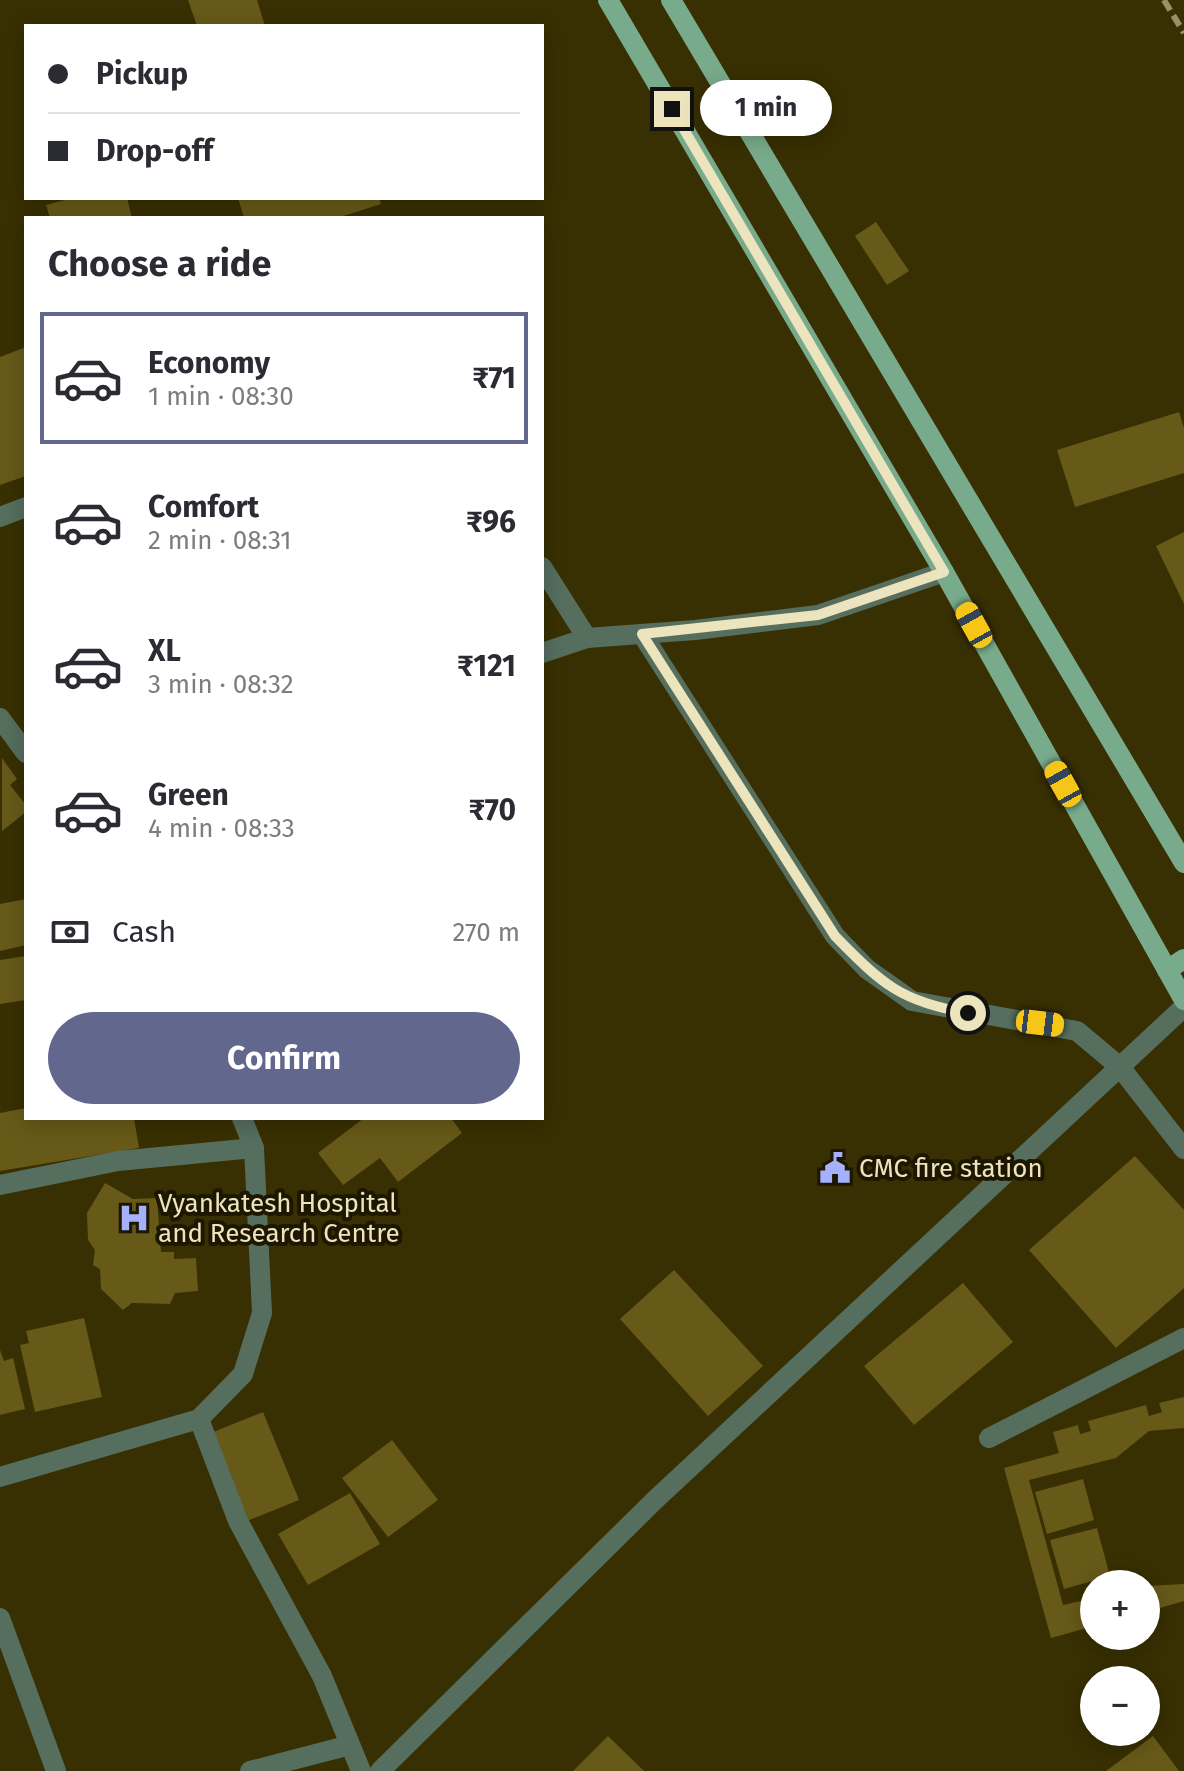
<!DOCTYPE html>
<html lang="en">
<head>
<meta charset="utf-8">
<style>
	:root { --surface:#fff; --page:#f2f2f3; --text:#2b2b33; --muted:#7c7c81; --line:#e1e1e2; --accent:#62678d }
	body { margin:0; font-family:"Fira Sans",sans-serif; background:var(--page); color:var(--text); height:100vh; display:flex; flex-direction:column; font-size:30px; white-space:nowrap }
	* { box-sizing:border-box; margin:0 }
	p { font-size:26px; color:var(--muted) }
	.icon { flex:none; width:44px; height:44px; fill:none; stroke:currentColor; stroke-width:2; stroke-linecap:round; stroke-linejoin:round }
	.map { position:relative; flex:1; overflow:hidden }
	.sheet { position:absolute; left:24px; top:216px; width:520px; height:904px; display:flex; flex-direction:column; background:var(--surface); border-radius:0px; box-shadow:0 4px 20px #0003 }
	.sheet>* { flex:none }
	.hud { position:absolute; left:24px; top:24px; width:520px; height:176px; border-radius:0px; box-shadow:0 4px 20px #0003; display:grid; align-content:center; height:176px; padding:0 24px; background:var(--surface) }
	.fabs { position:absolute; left:1080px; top:1570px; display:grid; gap:16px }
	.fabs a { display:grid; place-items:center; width:80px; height:80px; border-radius:50%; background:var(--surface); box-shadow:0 4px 20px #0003; font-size:40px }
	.end { position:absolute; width:36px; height:36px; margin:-18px; border:10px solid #ece4bd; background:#111; box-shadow:0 0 0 4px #111 }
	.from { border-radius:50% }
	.bubble { position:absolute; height:56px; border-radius:28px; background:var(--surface); box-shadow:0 4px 20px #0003; font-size:26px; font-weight:700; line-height:56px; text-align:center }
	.car { position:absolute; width:24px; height:48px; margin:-24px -12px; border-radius:10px; box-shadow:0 0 6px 2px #0007; background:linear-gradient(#f5c518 24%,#345 0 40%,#f5c518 0 76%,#345 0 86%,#f5c518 0) }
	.hud b { display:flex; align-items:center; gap:28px; height:76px; font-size:30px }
	.hud b+b { border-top:2px solid var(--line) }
	.hud i { width:20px; height:20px; background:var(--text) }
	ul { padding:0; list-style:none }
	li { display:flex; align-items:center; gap:24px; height:132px; margin:0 16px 12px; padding:0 8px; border:4px solid transparent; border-radius:0px }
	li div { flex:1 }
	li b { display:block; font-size:30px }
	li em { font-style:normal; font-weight:700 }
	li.selected { border-color:var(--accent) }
	li>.icon { width:72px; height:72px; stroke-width:1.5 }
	h2 { padding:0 24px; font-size:36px; line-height:96px }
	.pay { display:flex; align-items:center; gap:20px; height:88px; padding:0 24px; font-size:30px }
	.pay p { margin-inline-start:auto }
	.primary-button { display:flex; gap:16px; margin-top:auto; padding:16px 24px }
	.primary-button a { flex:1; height:92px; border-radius:48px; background:var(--accent); color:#fff; font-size:32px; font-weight:700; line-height:92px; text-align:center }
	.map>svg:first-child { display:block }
	.building { fill:#675918 }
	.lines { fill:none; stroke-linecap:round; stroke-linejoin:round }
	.minor { stroke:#556e5e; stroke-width:20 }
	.major { stroke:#78ab8b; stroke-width:20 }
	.rail { stroke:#989066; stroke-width:6; stroke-dasharray:12 6; stroke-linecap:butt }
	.route { stroke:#ece4bd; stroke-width:10 }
	.labels { text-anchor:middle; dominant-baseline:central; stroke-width:8; stroke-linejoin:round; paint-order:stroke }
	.poi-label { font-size:26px; fill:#ece4bd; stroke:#1d1701; text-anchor:start }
</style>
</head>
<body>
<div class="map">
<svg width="1184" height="1771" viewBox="0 0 1184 1771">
	<rect width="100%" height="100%" fill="#382f02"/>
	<g class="building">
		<polygon points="188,0 257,0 265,26 197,26"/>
		<polygon points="72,198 127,198 132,218 50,218 46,205"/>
		<polygon points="238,198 379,198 381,204 337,218 244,218"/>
		<polygon points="876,222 909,271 887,285 855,236"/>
		<polygon points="26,347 26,476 0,485 0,357"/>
		<polygon points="1179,412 1184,428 1184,473 1075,507 1057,450"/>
		<polygon points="1184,532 1184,604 1156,546"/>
		<polygon points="2,758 17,779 10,785 26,805 26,812 2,831"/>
		<polygon points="26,899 26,945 0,951 0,904"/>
		<polygon points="26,956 26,1000 0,1004 0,960"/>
		<polygon points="26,1108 26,1118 134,1118 139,1148 0,1171 0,1113"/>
		<polygon points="364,1118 451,1118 462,1133 398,1182 380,1158 343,1185 318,1153"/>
		<polygon points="1135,1156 1184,1210 1184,1288 1116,1348 1029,1250"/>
		<polygon points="105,1183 133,1199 157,1198 161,1252 174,1252 174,1259 196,1258 198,1291 175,1293 170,1304 132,1303 123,1310 101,1289 100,1269 93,1265 95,1250 88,1240 87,1213"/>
		<polygon points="674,1270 763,1366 708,1416 620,1319"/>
		<polygon points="963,1283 1013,1342 914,1425 864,1366"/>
		<polygon points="84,1318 102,1397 35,1412 20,1345 29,1343 26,1331"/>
		<polygon points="0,1350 4,1361 13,1358 25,1409 0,1415"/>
		<polygon points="1184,1397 1184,1428 1149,1431 1116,1458 1029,1480 1063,1605 1094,1598 1094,1626 1051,1638 1004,1468 1059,1453 1053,1432 1078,1425 1080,1434 1091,1431 1088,1421 1146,1405 1149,1416 1162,1412 1159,1403"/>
		<polygon points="263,1412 299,1500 242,1523 206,1435"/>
		<polygon points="392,1440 438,1500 388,1537 342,1478"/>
		<polygon points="1083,1479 1094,1520 1047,1534 1035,1492"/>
		<polygon points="350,1493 380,1544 308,1585 278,1534"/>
		<polygon points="1097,1528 1110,1576 1064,1589 1050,1540"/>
		<polygon points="1184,1584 1184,1601 1146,1612 1146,1586"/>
		<polygon points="608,1736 644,1771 573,1771"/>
		<polygon points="1153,1736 1179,1771 1106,1771"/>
	</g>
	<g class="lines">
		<g class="minor">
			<polyline points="0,517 26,507"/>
			<polyline points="542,567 587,638"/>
			<polyline points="642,634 835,936 867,969 912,1001 1077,1031 1120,1067 1184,1149"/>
			<polyline points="542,653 587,638 695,630 818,615 944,572"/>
			<polyline points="0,718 26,753"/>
			<polyline points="0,1185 118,1161 254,1148"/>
			<polyline points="199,1419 238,1521 322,1676 361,1771"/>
			<polyline points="989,1438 1184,1338"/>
			<polyline points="0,1477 199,1419 243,1374 262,1313 254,1148 242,1118"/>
			<polyline points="0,1618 56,1771"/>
			<polyline points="250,1771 350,1745"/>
			<polyline points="380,1771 656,1499 1184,1007"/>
		</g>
		<g class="major">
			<polyline points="608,0 944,572 1184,1000"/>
			<polyline points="671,0 1184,863"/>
			<polyline points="1167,970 1184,959"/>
		</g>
		<polyline class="rail" points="1164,0 1184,33"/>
	</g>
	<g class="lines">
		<path class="route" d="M672,109L944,572L818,615L642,634L835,936C882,984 901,1002 968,1013"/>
	</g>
	<defs>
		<symbol id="civic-bare" viewBox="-9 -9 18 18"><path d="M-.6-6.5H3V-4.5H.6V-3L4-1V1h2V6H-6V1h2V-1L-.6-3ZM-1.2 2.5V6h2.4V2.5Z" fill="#a5b1fc" stroke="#1d1701" stroke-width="2.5" paint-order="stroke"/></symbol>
		<symbol id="hospital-bare" viewBox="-9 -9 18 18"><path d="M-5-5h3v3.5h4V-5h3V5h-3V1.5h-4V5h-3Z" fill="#a5b1fc" stroke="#1d1701" stroke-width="2.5" paint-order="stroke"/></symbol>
	</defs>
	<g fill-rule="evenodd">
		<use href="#civic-bare" x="813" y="1146" width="44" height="44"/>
		<use href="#hospital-bare" x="112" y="1196" width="44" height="44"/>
	</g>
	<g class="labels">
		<g class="poi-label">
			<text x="859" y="1168">CMC fire station</text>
			<text x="158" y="1203">Vyankatesh Hospital<tspan x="158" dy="30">and Research Centre</tspan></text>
		</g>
	</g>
</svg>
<div class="fabs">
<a>+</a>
<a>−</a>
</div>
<i class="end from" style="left:968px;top:1013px"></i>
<i class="end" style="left:672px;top:109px"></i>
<div class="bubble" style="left:700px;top:80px;width:132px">1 min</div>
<i class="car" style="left:974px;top:625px;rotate:331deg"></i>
<i class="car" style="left:1063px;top:784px;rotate:331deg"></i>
<i class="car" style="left:1040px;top:1023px;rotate:97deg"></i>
<div class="hud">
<b><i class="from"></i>Pickup</b>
<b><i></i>Drop-off</b>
</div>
<section class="sheet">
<h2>Choose a ride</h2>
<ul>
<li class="selected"><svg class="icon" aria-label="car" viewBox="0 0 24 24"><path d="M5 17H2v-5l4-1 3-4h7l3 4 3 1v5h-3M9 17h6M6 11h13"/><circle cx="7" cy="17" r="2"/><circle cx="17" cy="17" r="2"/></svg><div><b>Economy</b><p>1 min · 08:30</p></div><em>₹71</em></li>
<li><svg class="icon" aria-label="car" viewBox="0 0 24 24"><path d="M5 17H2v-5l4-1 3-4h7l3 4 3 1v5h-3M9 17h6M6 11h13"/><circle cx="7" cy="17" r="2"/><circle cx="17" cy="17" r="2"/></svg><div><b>Comfort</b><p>2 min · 08:31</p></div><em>₹96</em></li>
<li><svg class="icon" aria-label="car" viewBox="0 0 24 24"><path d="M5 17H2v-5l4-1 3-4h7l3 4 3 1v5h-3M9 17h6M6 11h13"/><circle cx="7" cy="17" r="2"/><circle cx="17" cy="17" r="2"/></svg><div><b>XL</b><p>3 min · 08:32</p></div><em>₹121</em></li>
<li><svg class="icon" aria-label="car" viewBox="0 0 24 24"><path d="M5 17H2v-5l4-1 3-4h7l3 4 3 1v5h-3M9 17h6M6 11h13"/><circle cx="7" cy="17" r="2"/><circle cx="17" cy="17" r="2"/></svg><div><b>Green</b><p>4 min · 08:33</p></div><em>₹70</em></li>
</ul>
<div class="pay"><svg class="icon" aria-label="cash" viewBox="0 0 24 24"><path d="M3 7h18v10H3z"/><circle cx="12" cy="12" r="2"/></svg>Cash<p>270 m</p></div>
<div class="primary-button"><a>Confirm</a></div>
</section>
</div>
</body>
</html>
